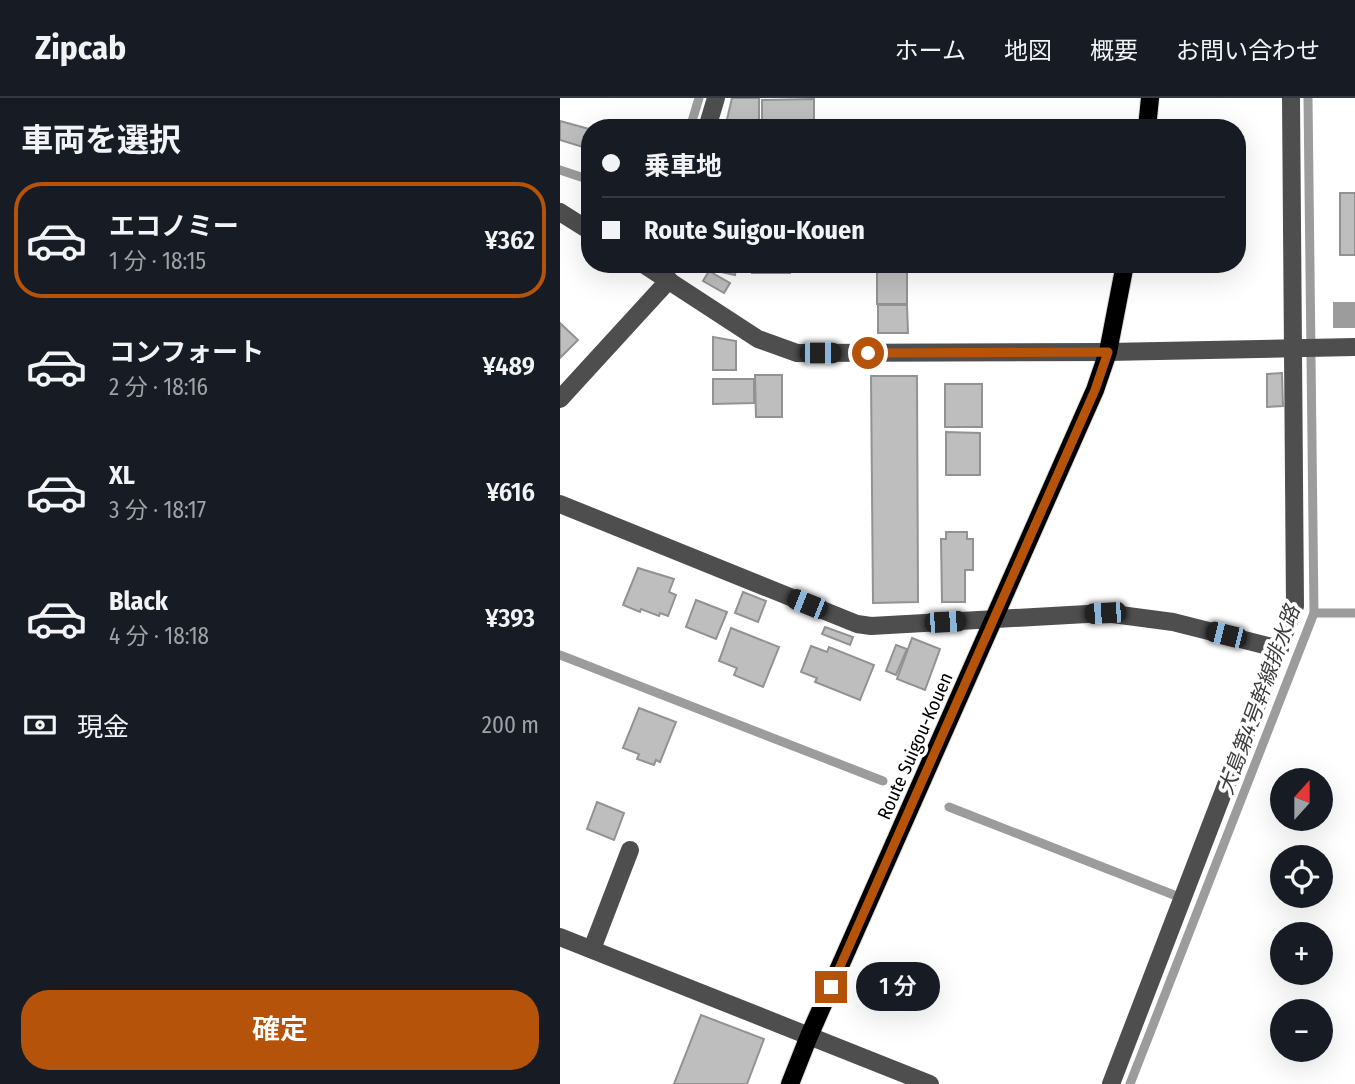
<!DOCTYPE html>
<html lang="ja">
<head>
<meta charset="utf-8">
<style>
	:root { --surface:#171b24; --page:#20242c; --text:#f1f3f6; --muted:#9ea1a6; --line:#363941; --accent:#b45309 }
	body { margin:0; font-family:"Fira Sans Condensed","Noto Sans JP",sans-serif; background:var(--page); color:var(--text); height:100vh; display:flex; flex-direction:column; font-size:26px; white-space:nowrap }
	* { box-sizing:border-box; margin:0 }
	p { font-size:23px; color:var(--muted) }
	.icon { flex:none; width:38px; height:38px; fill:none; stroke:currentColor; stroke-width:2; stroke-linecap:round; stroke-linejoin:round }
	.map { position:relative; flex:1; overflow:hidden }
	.drawer { display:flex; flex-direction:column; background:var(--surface); width:560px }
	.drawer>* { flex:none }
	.hud { position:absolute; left:21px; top:21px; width:665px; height:154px; border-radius:28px; box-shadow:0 7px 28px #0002; display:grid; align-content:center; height:154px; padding:0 21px; background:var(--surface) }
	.needle { width:46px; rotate:21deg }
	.fabs { position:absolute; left:710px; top:670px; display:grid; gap:14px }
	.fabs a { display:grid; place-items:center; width:63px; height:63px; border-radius:50%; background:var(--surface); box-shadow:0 7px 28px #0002; font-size:35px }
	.end { position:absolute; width:32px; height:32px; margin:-16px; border:9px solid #b45309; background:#fff; box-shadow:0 0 0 4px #fff }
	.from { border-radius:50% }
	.bubble { position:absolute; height:49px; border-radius:24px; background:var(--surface); box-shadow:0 7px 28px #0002; font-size:23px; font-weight:600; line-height:49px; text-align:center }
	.car { position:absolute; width:21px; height:42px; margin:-21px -10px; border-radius:9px; box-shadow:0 0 5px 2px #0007; background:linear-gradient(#222 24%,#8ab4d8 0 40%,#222 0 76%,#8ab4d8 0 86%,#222 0) }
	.hud b { display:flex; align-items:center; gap:24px; height:66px; font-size:26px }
	.hud b+b { border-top:2px solid var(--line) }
	.hud i { width:18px; height:18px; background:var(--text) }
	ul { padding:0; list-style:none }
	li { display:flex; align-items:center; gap:21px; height:116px; margin:0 14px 10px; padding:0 7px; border:4px solid transparent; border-radius:28px }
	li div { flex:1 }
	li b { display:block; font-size:26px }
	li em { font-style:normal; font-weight:600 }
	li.active { border-color:var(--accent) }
	li>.icon { width:63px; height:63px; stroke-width:1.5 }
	h2 { padding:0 21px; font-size:32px; line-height:84px }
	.pay { display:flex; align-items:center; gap:18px; height:77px; padding:0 21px; font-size:26px }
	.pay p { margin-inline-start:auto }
	.button { display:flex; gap:14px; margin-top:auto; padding:14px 21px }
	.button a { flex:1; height:80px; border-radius:28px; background:var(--accent); color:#fff; font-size:28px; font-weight:600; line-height:80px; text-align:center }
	header { display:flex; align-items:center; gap:42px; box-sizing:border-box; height:98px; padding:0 35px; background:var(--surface); border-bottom:2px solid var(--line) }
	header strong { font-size:33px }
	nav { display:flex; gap:38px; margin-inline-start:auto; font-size:24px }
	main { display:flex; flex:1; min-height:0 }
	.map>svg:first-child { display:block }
	.water { fill:#9c9c9c }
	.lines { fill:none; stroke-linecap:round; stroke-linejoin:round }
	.stream { stroke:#9c9c9c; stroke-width:9 }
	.building { fill:#bebebe; stroke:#929292; stroke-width:2 }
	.major-casing { stroke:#dbdbdb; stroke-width:20 }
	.minor { stroke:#4e4e4e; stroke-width:18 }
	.major { stroke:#000; stroke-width:18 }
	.route { stroke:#b45309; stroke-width:9 }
	.labels { text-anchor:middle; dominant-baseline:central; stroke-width:7; stroke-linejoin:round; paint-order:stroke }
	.street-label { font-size:19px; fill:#000; stroke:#fff }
	.water-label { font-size:21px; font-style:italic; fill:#3d3d3d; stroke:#fff }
</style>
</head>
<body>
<header>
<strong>Zipcab</strong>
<nav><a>ホーム</a><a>地図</a><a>概要</a><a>お問い合わせ</a></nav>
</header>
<main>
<section class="drawer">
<h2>車両を選択</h2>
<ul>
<li class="active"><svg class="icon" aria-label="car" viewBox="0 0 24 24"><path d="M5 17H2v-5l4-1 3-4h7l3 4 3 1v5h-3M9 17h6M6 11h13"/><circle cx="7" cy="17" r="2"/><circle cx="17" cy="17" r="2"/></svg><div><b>エコノミー</b><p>1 分 · 18:15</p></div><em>¥362</em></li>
<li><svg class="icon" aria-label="car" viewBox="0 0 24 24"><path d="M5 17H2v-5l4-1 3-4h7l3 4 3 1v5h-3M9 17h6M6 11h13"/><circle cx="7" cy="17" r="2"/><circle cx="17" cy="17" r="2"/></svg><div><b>コンフォート</b><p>2 分 · 18:16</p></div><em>¥489</em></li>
<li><svg class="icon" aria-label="car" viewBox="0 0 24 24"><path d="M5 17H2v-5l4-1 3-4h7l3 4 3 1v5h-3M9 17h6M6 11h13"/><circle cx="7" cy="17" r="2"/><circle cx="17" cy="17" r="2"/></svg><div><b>XL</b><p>3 分 · 18:17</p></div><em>¥616</em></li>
<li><svg class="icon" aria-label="car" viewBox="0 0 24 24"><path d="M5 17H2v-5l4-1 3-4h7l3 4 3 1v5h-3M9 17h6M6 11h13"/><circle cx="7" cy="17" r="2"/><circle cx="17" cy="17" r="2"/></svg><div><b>Black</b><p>4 分 · 18:18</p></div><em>¥393</em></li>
</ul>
<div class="pay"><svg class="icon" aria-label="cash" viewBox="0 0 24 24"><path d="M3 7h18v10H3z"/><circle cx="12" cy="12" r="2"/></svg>現金<p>200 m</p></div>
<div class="button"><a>確定</a></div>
</section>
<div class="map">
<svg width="795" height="986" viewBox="0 0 795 986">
	<rect width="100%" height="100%" fill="#fff"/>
	<rect class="water" x="773" y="204" width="22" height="26"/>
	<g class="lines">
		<g class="stream">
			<polyline points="130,30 139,0"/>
			<polyline points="0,72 30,82"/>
			<polyline points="754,515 795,515"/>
			<polyline points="0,557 323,683"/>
			<polyline points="389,709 614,797"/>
			<polyline points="570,986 754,515 748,0"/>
		</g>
	</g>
	<g class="building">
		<polygon points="172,0 199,0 199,30 165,30"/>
		<polygon points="254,1 254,30 202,30 202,2"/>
		<polygon points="0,23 29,31 23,49 0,42"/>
		<rect x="780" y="95" width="15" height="62"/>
		<polygon points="154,166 177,166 175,177 152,172"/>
		<rect x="192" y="166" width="38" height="9"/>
		<polygon points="347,168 347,206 317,206 317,169"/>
		<polygon points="149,173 170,185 164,195 143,183"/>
		<polygon points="318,207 347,207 348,235 318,235"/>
		<polygon points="0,225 18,242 0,260"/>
		<polygon points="153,239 176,243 176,272 153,272"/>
		<polygon points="722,275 723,308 707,309 707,276"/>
		<polygon points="195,277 222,277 222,319 196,319"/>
		<polygon points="311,278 357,278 358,504 313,505"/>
		<polygon points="153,281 194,281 194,305 153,306"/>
		<rect x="385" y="286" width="37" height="43"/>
		<polygon points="386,334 420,335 420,377 386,377"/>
		<polygon points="386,434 407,434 407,441 413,441 413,472 405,472 405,504 382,504 381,441 386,441"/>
		<polygon points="78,470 114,481 109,494 116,497 108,518 100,515 99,518 81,511 80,514 63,507"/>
		<polygon points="183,494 206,503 198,524 175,515"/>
		<polygon points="136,502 167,514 156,541 126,529"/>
		<polygon points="265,529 293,539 290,547 262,536"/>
		<polygon points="171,530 219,549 203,589 174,577 177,570 159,563"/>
		<polygon points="352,540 380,551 365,592 337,581"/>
		<polygon points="336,547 347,551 336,577 326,573"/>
		<polygon points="251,548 267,554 269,549 314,567 300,602 255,584 257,580 241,574"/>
		<polygon points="79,610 116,624 100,664 96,662 94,667 77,661 79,656 63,650"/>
		<polygon points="37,704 64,715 54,742 27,731"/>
		<polygon points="141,917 204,941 187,986 114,986"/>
	</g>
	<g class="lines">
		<defs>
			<g id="major">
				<polyline points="587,30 590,0"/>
				<polyline points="230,986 249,938 535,292 548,254 565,166"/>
			</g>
		</defs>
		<use href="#major" class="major-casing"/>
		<g class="minor">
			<polyline points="147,30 156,0"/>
			<polyline points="0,114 30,133"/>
			<polyline points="83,166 198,241 237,255 548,254 795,249"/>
			<polyline points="0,301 109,182"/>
			<polyline points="0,406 297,526 311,528 545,515 613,524 720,551"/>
			<polyline points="0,839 370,986"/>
			<polyline points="32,851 70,752"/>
			<polyline points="551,986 735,508 731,0"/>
		</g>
		<use href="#major" class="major"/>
	</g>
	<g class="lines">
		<polyline class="route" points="271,889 535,292 548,254 308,255"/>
	</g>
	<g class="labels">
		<g class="street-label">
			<text transform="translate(355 648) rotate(-66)">Route Suigou-Kouen</text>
		</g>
		<g class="water-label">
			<text transform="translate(699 602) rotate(-70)">大島第4号幹線排水路</text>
		</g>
	</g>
</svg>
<div class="fabs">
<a><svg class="needle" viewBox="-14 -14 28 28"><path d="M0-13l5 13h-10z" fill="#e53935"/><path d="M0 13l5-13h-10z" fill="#9ea1a6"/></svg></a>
<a><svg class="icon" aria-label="locate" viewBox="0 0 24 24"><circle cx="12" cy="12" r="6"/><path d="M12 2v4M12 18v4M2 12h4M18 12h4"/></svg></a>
<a>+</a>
<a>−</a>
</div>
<i class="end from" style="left:308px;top:255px"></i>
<i class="end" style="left:271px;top:889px"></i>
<div class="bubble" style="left:296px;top:864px;width:84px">1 分</div>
<i class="car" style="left:260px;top:255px;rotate:90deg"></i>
<i class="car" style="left:247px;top:506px;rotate:292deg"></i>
<i class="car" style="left:545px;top:515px;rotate:267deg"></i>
<i class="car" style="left:385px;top:524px;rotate:87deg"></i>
<i class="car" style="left:666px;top:537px;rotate:284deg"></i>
<div class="hud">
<b><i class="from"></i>乗車地</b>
<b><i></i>Route Suigou-Kouen</b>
</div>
</div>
</main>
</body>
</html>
